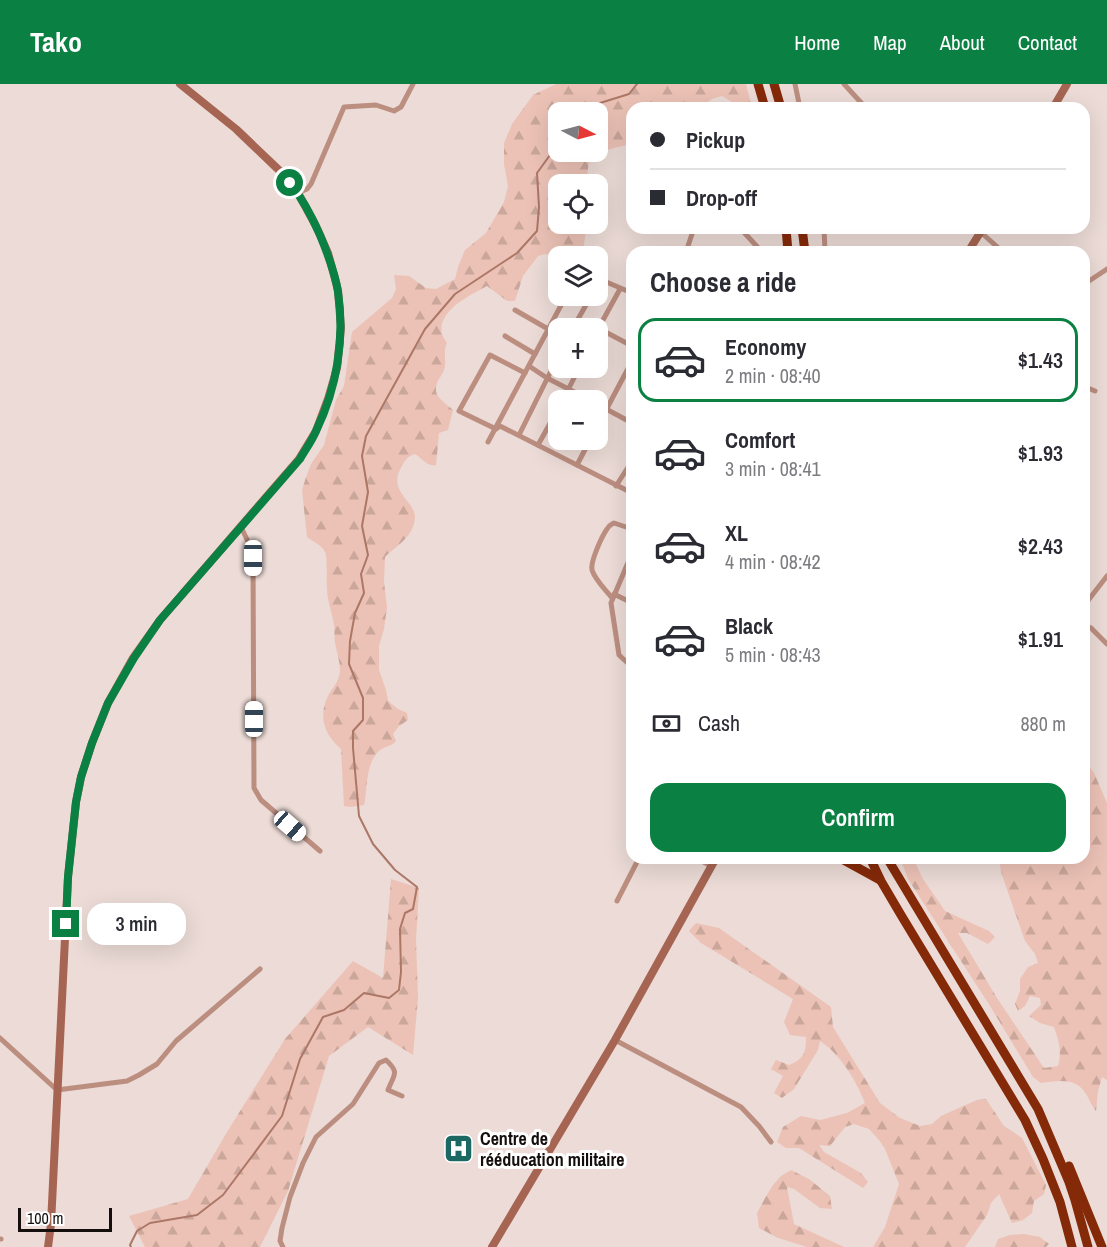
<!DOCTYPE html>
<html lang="en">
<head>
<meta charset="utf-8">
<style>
	:root { --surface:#fff; --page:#f2f2f3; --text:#2b2b33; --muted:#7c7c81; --line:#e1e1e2; --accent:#0b8043 }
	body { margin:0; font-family:"Archivo Narrow",sans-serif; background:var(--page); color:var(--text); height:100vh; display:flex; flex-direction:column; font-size:22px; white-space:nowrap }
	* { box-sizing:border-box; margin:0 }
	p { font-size:20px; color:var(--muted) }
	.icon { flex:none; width:33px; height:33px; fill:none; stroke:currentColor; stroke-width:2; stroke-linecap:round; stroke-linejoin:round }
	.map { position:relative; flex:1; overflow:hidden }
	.side { position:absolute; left:626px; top:162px; width:464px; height:618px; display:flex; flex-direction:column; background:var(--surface); border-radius:18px; box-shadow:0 6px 24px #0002 }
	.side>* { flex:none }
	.hud { position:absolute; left:626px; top:18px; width:464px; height:132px; border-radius:18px; box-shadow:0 6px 24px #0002; display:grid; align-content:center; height:132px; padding:0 24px; background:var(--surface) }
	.needle { width:39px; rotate:96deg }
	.controls { position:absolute; left:548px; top:18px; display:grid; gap:12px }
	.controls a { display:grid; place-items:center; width:60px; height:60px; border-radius:12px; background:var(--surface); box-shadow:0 6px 24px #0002; font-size:30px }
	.scale { position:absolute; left:18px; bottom:15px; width:94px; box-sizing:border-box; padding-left:6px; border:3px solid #140e0d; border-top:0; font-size:16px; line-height:21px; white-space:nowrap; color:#140e0d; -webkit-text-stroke:4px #fff; paint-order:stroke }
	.end { position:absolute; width:27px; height:27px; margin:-14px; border:8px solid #0b8043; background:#fff; box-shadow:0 0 0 3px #fff }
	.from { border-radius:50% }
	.bubble { position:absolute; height:42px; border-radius:18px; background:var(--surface); box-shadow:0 6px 24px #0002; font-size:20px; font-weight:600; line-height:42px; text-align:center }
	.car { position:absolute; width:18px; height:36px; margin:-18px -9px; border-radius:8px; box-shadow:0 0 4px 2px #0007; background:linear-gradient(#fff 24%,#345 0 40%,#fff 0 76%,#345 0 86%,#fff 0) }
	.hud b { display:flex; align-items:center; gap:21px; height:57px; font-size:22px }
	.hud b+b { border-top:2px solid var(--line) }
	.hud i { width:15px; height:15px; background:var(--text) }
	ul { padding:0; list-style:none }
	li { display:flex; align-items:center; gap:18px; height:84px; margin:0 12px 9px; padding:0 12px; border:3px solid transparent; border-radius:18px }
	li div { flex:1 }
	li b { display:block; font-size:22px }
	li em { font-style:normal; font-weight:600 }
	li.on { border-color:var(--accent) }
	li>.icon { width:54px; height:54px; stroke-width:1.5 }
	h2 { padding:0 24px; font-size:27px; line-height:72px }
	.pay { display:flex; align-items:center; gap:15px; height:66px; padding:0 24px; font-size:22px }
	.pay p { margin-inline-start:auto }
	.cta { display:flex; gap:12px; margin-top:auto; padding:12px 24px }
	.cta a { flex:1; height:69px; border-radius:18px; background:var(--accent); color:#fff; font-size:24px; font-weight:600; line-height:69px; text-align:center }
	header { display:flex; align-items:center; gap:36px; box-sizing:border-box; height:84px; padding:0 30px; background:var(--accent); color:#fff }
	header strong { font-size:28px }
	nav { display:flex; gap:33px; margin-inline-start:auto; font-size:21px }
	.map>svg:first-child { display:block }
	.forest { fill:url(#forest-firs); fill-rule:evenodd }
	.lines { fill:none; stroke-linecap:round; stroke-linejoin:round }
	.stream { stroke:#ac7767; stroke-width:2 }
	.street { stroke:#bb8e80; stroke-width:5 }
	.secondary { stroke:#a66552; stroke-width:8 }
	.highway { stroke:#852a09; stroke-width:9 }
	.route { stroke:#0b8043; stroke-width:8 }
	.labels { text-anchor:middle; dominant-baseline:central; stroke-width:6; stroke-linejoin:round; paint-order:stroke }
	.poi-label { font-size:18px; font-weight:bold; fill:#140e0d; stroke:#fff; text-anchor:start }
</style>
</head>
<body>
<header>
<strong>Tako</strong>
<nav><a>Home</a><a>Map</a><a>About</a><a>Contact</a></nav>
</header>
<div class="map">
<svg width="1107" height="1163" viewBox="0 0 1107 1163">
	<defs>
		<pattern id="forest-firs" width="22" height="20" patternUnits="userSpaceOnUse" patternTransform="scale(1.5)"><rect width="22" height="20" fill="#ecc2b6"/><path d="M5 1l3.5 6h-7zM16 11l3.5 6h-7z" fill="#caa69b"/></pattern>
	</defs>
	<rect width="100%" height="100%" fill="#ecdbd6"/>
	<g class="forest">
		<path d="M556,0H746L752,24H736L732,18L722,12L712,15L705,20L686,24H632L631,60L606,66L589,77L586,100H558V140H585L586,146L583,168L577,172L564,169L555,172L545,170L538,172L523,192L515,217H507L487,202C472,210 436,227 442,250C443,253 445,256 447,259C443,267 446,273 445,282C444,288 442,290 439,295C430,311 442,316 453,326L448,346L439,349L436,381C427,383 422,374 415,370C408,372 405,376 402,382C386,407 415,417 415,433C414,453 397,461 385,473L384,498L387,523L384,545L379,562V586L386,606L388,617L398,625L407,629L408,636L399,642L393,650L396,657C391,663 385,662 380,666C365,679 368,703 364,721L350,723L344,722L341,665C324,650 318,633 328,612C333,603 339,598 340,587C340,577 337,569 335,559C334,553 335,547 334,541C332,528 327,517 327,504C326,496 328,473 325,468C322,461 313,458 307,453L302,406L306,393L311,380L324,361L336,316L344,302L352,248L392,214L396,205L394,191L409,192L426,204L436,205L455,195L458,183L465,166L486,149L504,118L508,102L504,80V59L512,40L533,11ZM558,28H597V68H558Z"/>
		<path d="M1083,679H1087L1094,689L1107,719V996L1102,993L1098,1007L1096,1027C1091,1021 1090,1016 1086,1010C1076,993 1057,997 1041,999L1033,993L990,922L908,795L900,774H913L923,795L945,827L989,847L995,853L988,860L967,849H958L997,914L1044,984L1058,982C1062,968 1059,957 1054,943L1040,939L1029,932L1041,921L1040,914L1030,912L1025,922L1018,927L1015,920L1020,907V895L1028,883L1038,879L1035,870L1025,857L1001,788L999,774H1083Z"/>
		<polygon points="391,795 419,804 416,856 418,914 413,971 368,943 329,972 288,1107 260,1163 145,1163 129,1132 188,1115 227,1048 285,955 353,877 383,894"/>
		<path d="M696,839L719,844L831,923L833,943L880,1019L900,1034L920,1042L932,1040L941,1032L961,1023L977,1016L986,1015L1004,1042L1022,1054L1046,1101L1044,1110L1034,1117L1032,1129L1023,1136L1012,1139L999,1110L991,1119L987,1131L965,1163H873L885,1143L899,1100L885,1065L879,1056L869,1045L854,1040L845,1043L830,1062L819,1061L824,1068L861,1089L868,1098L863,1104L799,1064H786L777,1058L783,1043L801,1032L820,1036L847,1029L865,1019C856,996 840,970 820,957L818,966L794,1005L782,1014L774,1009L783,992L771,985L776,976L789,981C804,975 806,969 806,953L790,951L784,938L793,915L701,859L689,847Z"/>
		<polygon points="791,1086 809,1095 830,1112 832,1125 820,1124 794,1105 787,1103 794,1140 844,1163 807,1163 778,1154 759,1144 757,1129 765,1114 773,1101 781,1092"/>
		<polygon points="1023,1150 1040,1153 1049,1160 1046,1163 995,1163 998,1155 1010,1151"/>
	</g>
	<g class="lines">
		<g class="stream">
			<polyline points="589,28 600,19 629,10 637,0"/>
			<polyline points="131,1163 130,1161 137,1147 150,1139 197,1131 223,1111 282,1032 300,975 323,933 344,926 364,909 389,914 399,906 401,888 400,845 405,829 413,825 417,803 395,786 373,760 359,732 353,664 353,647 363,636 363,614 349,580 350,557 355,529 364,509 361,490 368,471 362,442 368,408 362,372 366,352 425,245 455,210 517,169 537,147 539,123 537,89 558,60"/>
		</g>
		<g class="street">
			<polyline points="795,0 800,24"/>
			<polyline points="844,0 866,24"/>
			<polyline points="298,109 307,105 311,100 344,23 376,21 394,27 401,23 413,0"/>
			<polyline points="740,144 762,168"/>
			<polyline points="824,144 825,168"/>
			<polyline points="976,144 1003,168"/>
			<polyline points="686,168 694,144"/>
			<polyline points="597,194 632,209"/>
			<polyline points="1083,201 1107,185"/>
			<polyline points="515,226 548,245"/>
			<polyline points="573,244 591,212"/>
			<polyline points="598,244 632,262"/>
			<polyline points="597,247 620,205"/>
			<polyline points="505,252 535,270"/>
			<polyline points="529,282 547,294 590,316"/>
			<polyline points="525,289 490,271 459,327 496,345 500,342 632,409"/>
			<polyline points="1083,302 1095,307"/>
			<polyline points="563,316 579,284"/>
			<polyline points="597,320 632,339"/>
			<polyline points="597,343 632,277"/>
			<polyline points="519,351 558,273"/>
			<polyline points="488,358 566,212"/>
			<polyline points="538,361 558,325"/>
			<polyline points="1083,368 1086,379 1084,404"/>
			<polyline points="577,381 590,356"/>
			<polyline points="616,402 632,377"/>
			<polyline points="241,443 252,466 253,474 254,704 261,716 320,767"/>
			<polyline points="632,469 611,519 619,571 632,583"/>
			<polyline points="614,510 632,519"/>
			<path d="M612,514C606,506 595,496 592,486C590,478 602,452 607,445C609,441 610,441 614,439L632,445"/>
			<polyline points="1083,523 1107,492"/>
			<polyline points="1083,540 1091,544 1107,560"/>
			<polyline points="696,774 711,782"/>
			<polyline points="617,817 639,774"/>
			<polyline points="0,954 57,1006 127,997 139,991 157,980 176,957 260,885"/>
			<polyline points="615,956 741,1023 759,1042 771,1058"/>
			<polyline points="0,1155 1,1155"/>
			<path d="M283,1163L280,1157L282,1144L290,1113L303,1079L316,1053L353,1020L379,979L386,976C400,989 394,990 388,1006L402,1012"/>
		</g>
		<g class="secondary">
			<polyline points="1053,24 1067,0"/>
			<polyline points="968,168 983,144"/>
			<polyline points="48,1163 51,1140 68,793 76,718 81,693 92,659 108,619 133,574 160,536 299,375 316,347 328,315 337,284 341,244 338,206 328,169 316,142 298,109 282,89 236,45 180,0"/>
			<polyline points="492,1163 615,956 716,774"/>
		</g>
		<g class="highway">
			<polyline points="758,0 765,24"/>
			<polyline points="774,0 781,24"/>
			<polyline points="786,144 788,168"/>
			<polyline points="802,144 805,168"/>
			<polyline points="840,774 880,796"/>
			<polyline points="870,774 881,797 901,831 1025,1036 1043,1075 1060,1118 1072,1163"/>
			<polyline points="887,774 1038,1025 1069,1098 1075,1116 1088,1163"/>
			<polyline points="849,778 861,774"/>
			<polyline points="1069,1082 1102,1163"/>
		</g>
	</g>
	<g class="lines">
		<path class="route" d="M66,840L68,793L76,718L81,693L92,659L108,619L134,574L160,536L300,375C305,366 312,357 316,347C337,304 345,254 338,208C335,188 327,168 320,151C312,133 302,114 290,99"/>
	</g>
	<defs>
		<symbol id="hospital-square" viewBox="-11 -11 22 22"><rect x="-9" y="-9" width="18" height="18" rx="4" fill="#1c6862" stroke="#fff"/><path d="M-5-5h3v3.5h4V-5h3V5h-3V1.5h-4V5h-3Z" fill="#fff"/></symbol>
	</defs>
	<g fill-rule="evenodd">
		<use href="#hospital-square" x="442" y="1048" width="33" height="33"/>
	</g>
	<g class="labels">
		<g class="poi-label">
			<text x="480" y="1054">Centre de<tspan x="480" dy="21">rééducation militaire</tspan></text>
		</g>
	</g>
</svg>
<div class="controls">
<a><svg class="needle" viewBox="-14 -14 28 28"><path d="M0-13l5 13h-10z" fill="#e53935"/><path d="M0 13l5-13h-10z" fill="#7c7c81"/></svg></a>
<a><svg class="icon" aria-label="locate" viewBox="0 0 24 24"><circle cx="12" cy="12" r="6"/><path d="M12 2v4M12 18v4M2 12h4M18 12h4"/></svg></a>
<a><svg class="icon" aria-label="layers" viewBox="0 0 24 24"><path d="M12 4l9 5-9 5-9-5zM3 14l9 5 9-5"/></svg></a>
<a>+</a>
<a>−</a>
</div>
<div class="scale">100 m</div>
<i class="end from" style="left:290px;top:99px"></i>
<i class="end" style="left:66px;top:840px"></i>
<div class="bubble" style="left:87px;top:819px;width:99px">3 min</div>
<i class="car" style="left:253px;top:474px;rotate:180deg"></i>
<i class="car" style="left:254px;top:635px;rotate:0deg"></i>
<i class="car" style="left:290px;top:742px;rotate:131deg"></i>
<div class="hud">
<b><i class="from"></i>Pickup</b>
<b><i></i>Drop-off</b>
</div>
<section class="side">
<h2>Choose a ride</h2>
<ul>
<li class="on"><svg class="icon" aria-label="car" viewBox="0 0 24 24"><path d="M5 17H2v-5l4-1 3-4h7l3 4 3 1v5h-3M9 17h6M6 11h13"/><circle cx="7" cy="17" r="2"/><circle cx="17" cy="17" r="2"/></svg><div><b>Economy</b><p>2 min · 08:40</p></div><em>$1.43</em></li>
<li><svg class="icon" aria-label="car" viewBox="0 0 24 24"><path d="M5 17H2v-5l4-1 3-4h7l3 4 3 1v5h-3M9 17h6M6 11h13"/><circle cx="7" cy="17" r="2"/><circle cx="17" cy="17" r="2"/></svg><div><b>Comfort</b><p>3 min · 08:41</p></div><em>$1.93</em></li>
<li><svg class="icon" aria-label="car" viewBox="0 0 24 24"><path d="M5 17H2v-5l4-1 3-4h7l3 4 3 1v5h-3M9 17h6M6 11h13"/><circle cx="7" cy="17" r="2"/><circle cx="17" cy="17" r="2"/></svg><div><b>XL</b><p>4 min · 08:42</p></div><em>$2.43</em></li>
<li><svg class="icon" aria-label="car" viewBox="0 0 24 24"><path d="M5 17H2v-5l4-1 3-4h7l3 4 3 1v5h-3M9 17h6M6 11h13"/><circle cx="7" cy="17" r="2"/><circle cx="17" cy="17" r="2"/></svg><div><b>Black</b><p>5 min · 08:43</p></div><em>$1.91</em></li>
</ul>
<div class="pay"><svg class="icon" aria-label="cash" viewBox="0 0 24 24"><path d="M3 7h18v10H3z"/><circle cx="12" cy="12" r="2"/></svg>Cash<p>880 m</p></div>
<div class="cta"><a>Confirm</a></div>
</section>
</div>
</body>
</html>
